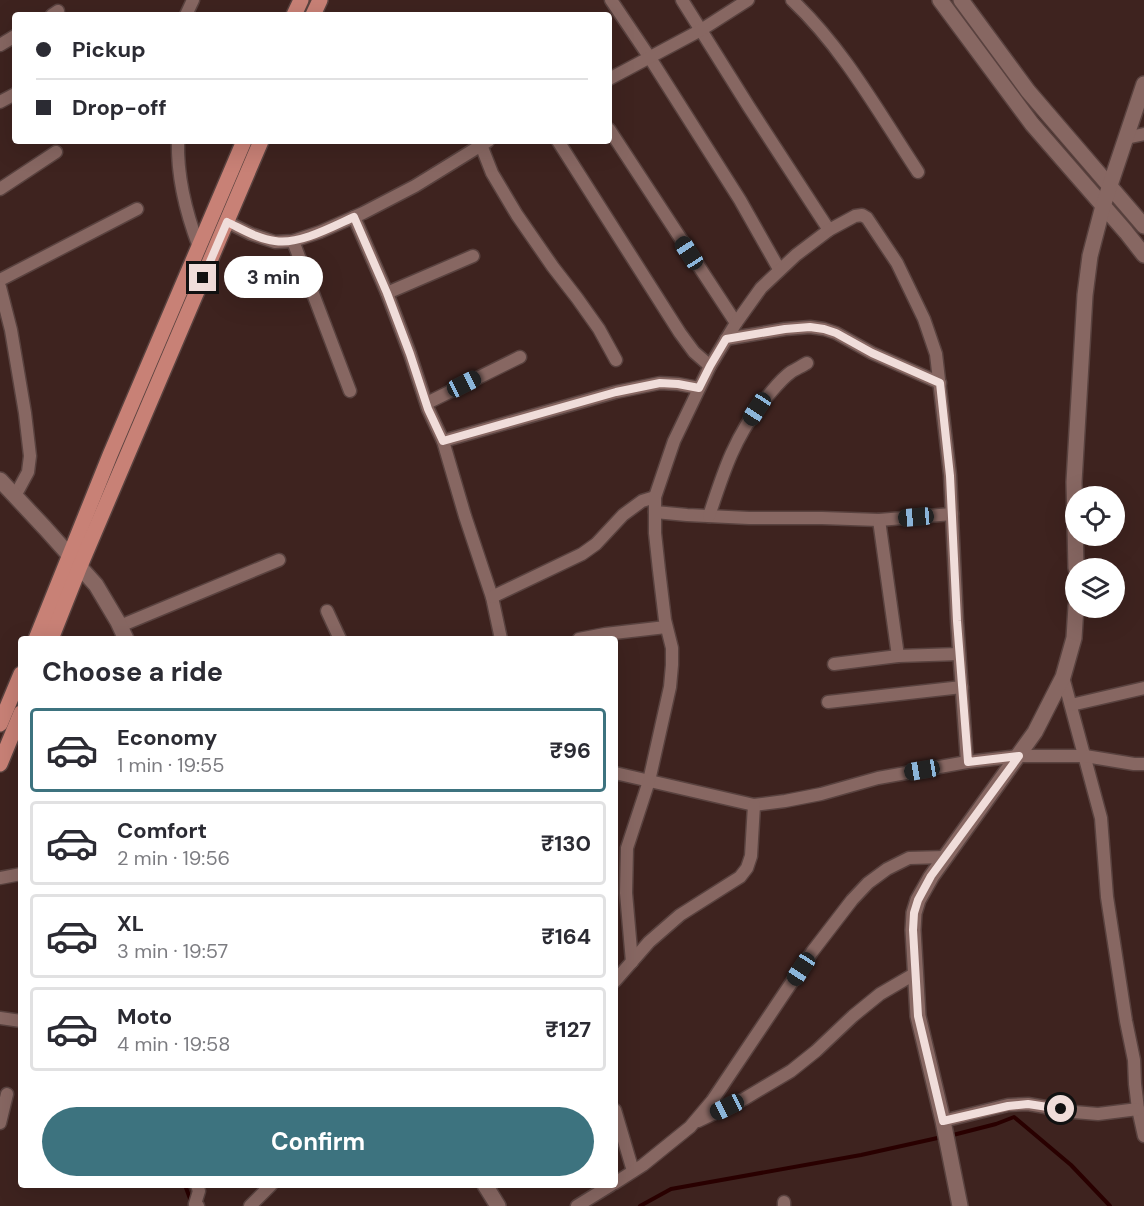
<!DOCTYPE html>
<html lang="en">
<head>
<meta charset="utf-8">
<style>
	:root { --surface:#fff; --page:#f7f7f7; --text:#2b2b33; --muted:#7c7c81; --line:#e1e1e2; --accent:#3d737f }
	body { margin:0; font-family:"DM Sans",sans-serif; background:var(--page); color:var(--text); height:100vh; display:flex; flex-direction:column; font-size:22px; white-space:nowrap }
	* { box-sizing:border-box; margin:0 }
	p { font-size:20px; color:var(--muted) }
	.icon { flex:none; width:33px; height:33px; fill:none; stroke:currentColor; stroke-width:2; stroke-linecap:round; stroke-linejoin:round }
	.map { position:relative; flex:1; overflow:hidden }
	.details { position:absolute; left:18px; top:636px; width:600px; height:552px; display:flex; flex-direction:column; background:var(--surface); border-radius:6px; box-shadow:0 6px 24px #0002 }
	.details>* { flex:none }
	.top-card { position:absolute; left:12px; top:12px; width:600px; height:132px; border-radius:6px; box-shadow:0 6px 24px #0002; display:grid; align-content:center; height:132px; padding:0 24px; background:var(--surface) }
	.buttons { position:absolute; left:1065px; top:486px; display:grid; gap:12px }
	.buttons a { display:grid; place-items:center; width:60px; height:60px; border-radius:50%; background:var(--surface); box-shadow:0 6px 24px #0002; font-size:30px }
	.end { position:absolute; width:27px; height:27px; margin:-14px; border:8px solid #f0ddda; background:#111; box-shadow:0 0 0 3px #111 }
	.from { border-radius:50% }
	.bubble { position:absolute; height:42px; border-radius:21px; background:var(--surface); box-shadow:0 6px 24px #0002; font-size:20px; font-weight:700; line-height:42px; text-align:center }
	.car { position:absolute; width:18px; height:36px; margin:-18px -9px; border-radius:8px; box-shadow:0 0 4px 2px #0007; background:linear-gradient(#222 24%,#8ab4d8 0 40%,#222 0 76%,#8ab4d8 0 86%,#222 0) }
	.top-card b { display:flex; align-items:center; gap:21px; height:57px; font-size:22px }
	.top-card b+b { border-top:2px solid var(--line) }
	.top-card i { width:15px; height:15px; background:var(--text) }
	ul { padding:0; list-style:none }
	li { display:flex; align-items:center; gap:18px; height:84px; margin:0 12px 9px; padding:0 12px; border:3px solid var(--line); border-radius:6px }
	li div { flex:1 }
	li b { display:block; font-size:22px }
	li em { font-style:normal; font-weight:700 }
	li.current { border-color:var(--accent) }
	li>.icon { width:54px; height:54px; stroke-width:1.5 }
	h2 { padding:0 24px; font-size:27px; line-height:72px }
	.action { display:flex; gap:12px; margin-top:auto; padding:12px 24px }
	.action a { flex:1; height:69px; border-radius:36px; background:var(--accent); color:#fff; font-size:24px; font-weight:700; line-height:69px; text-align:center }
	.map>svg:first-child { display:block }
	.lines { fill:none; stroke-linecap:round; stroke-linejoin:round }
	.stream { stroke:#290000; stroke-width:4 }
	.street-casing { stroke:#59423f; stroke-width:15 }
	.secondary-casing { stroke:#59423f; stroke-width:18 }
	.primary-casing { stroke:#59423f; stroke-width:18 }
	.street { stroke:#876762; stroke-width:12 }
	.secondary { stroke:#876762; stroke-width:15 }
	.primary { stroke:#c88176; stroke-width:15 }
	.route { stroke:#f0ddda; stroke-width:8 }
</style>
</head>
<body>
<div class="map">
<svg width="1144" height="1206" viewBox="0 0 1144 1206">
	<rect width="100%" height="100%" fill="#3e231f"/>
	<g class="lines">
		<g class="stream">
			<polyline points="949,1136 996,1124 1014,1117 1071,1165 1110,1206"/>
			<polyline points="185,1185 192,1204"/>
			<polyline points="640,1206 671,1189 861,1155 942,1137"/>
		</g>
		<defs>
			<g id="street">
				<polyline points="611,0 650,58 740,200 779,269"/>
				<polyline points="682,0 749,107 829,230"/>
				<path d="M792,0C844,49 879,113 918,172"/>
				<polyline points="52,15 58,11"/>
				<polyline points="186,15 193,0"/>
				<polyline points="0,45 15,36"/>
				<polyline points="609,79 701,30 748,0"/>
				<polyline points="0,102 15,94"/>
				<polyline points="609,129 736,323"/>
				<polyline points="1126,138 1144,134"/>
				<path d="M178,141C177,178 186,213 199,247"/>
				<polyline points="558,141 680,333 694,352 710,366"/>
				<polyline points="481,145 492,173 517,215 553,267 577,298 599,329 616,360"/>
				<polyline points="0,189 56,152"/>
				<polyline points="354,217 387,293 410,354 428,409 443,441 465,516 492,597 501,639"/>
				<polyline points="227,222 251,234 275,242 293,241 320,232 363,213 415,186 488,141"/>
				<polyline points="293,241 350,391"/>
				<polyline points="0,280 137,209"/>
				<polyline points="0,287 11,330 25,413 30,456 28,472 15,496"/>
				<polyline points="387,293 473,256"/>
				<polyline points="726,339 785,329 810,327 824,329 836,333 872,353 940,383"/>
				<polyline points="427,403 520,357"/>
				<polyline points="443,441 616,392 660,383 678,384 699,388"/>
				<polyline points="655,512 687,515 749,518 822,518 879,520 952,514"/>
				<path d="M709,516C723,473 735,435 765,399C773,390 781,379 791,372C796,369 802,366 807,363"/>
				<polyline points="879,520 898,656"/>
				<polyline points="492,597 582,554 596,544 623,515 642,501 655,497"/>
				<polyline points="327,611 340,639"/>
				<polyline points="120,626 279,560"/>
				<polyline points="579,639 605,634 666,627"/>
				<polyline points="834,664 898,656 959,654"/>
				<polyline points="1063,677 1101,818 1107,897 1126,1021 1134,1060 1135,1084 1138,1109 1144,1136"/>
				<polyline points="828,702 962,687"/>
				<polyline points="1071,705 1144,688"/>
				<polyline points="615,773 754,805 785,801 821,794 878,778 967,762 1019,756 1085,756 1134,764 1144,764"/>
				<polyline points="0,878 21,874"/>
				<polyline points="632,962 626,893 627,848 649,781 670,687 672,665 672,648 665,620 659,570 655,533 655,497 674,441 710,366 736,323 761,288 796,255 829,230 855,216 862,215 867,218 897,263 924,319 936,354 950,475 957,621 967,762"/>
				<polyline points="615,981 649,942 680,915 740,877 747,868 751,856 754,805"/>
				<polyline points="0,1018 21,1021"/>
				<polyline points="615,1110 633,1171"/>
				<polyline points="698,1121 744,1099 791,1071 816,1051 853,1016 880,994 916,973"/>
				<polyline points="943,1121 1008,1105 1028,1104 1074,1112 1098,1114 1138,1109"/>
				<polyline points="0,1123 7,1094"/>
				<polyline points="615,1183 643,1165 690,1127 712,1101 812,952 852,900 868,883 887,869 909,858 945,857"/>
				<polyline points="197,1185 199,1191 195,1204 198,1206"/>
				<polyline points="250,1206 271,1185"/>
				<polyline points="577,1206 611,1185"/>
				<polyline points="784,1206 784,1202"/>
			</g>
			<g id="secondary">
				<polyline points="940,0 1032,124 1126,232 1144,255"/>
				<polyline points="961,0 1028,91 1144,226"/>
				<polyline points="0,480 45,528 96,585 118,622 126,639"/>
				<polyline points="1076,568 1074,482 1085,295 1090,256 1103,206 1144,84"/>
				<polyline points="485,1185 498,1206"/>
				<polyline points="960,1206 943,1121 918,1016 913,930 914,913 918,900 931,877 1035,732 1063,677 1074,638 1076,606"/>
			</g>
			<g id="primary">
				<polyline points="294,15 301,0"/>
				<polyline points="313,15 320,0"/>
				<polyline points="36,639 110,455 244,141"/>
				<polyline points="51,639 80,566 261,141"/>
				<polyline points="0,724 21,674"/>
				<polyline points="0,764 21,713"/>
			</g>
		</defs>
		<use href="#street" class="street-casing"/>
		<use href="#secondary" class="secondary-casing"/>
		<use href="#primary" class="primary-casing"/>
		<use href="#street" class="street"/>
		<use href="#secondary" class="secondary"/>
		<use href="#primary" class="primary"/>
	</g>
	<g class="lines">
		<path class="route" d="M203,278L227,222C242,229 258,239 275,241C299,245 332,227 354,217L387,293L410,354L428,409L443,441L616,392L660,383L678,384L699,388L710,366L726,339L785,329L810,327L824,329L836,333L872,353L940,383L950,476L957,621L968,762L1019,756L931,876L918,900L914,913L913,930L918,1016L943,1121L1008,1106L1028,1104L1061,1109"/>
	</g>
</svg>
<div class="buttons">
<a><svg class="icon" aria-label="locate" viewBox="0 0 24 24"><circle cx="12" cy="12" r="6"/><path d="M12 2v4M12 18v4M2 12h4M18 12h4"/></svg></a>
<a><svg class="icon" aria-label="layers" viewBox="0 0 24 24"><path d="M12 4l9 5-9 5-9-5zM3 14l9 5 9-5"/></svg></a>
</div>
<i class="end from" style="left:1061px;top:1109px"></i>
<i class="end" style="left:203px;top:278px"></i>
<div class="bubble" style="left:224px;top:256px;width:99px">3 min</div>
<i class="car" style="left:689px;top:253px;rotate:327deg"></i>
<i class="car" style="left:464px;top:384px;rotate:63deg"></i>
<i class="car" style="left:757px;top:409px;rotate:213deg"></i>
<i class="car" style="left:916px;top:517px;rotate:265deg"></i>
<i class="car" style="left:922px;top:770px;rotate:260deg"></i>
<i class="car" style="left:801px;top:969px;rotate:213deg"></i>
<i class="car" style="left:727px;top:1107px;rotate:244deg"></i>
<div class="top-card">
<b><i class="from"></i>Pickup</b>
<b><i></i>Drop-off</b>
</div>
<section class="details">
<h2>Choose a ride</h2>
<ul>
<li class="current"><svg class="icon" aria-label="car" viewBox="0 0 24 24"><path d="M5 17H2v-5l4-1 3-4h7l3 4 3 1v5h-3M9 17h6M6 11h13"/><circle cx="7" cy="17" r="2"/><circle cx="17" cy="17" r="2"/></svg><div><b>Economy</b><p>1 min · 19:55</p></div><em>₹96</em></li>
<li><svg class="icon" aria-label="car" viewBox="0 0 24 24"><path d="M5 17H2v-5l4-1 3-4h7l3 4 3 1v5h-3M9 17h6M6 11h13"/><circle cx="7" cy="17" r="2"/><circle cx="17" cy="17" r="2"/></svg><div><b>Comfort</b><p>2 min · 19:56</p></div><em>₹130</em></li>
<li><svg class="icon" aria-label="car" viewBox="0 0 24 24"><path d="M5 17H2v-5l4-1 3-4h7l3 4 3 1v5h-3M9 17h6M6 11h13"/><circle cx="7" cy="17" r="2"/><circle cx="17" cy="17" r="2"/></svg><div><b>XL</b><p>3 min · 19:57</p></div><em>₹164</em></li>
<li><svg class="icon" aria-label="car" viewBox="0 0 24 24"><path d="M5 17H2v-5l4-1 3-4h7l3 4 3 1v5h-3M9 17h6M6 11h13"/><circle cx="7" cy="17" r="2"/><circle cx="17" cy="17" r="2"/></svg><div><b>Moto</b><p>4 min · 19:58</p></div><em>₹127</em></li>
</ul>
<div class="action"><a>Confirm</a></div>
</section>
</div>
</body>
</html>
